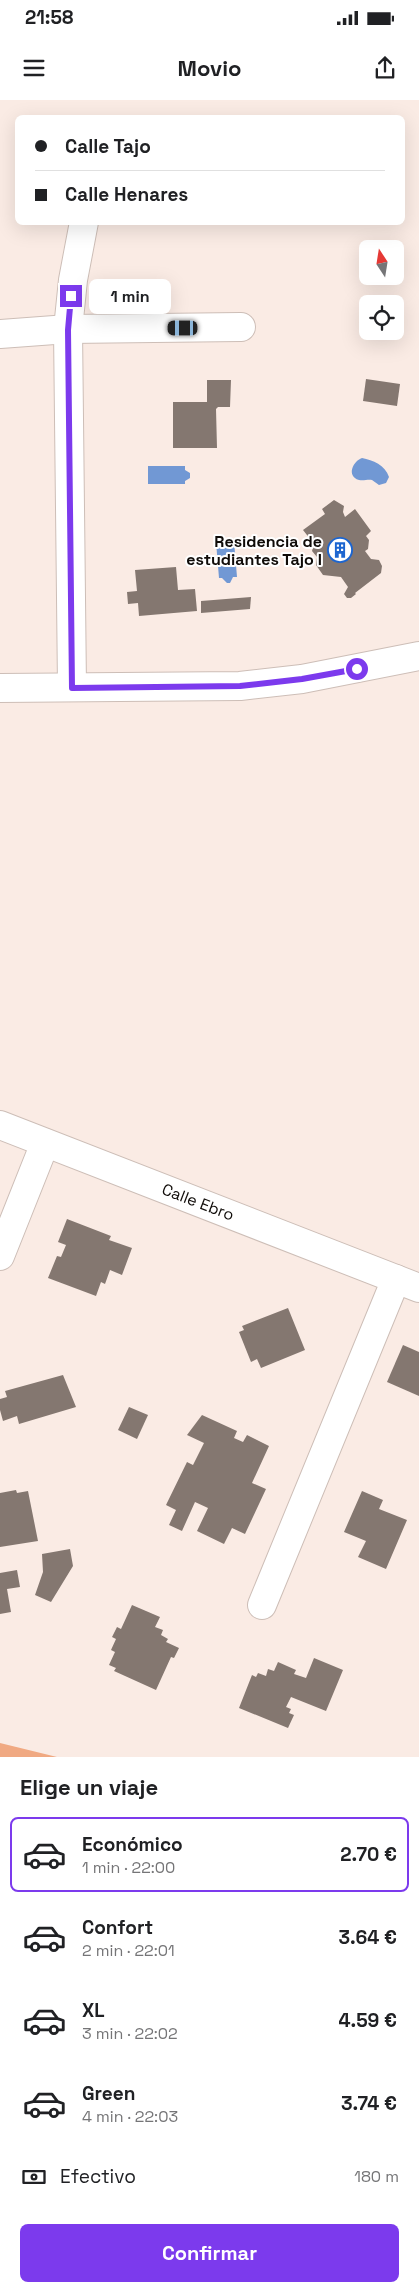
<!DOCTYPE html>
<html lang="es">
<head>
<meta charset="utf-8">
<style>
	:root { --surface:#fff; --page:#f6f6f6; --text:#202124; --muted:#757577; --line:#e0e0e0; --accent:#7c3aed }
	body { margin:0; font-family:"Space Grotesk",sans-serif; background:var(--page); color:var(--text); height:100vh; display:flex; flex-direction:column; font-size:19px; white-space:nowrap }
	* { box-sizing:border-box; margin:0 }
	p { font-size:16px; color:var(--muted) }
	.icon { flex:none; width:28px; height:28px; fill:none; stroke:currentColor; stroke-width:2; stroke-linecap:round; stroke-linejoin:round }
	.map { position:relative; height:1657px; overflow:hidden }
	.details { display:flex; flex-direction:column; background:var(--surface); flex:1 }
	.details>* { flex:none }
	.hud { position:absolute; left:15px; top:15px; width:390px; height:110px; border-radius:8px; box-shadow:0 5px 20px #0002; display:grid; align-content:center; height:110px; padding:0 20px; background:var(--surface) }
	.needle { width:32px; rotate:348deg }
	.controls { position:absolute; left:359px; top:140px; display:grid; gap:10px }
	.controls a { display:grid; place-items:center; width:45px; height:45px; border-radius:8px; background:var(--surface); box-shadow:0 5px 20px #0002; font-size:25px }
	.end { position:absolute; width:22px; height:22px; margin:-11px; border:6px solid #7c3aed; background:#fff; box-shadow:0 0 0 2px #fff }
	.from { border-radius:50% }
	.bubble { position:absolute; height:35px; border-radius:8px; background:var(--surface); box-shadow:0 5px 20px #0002; font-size:16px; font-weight:700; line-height:35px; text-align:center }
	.car { position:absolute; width:15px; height:30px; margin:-15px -8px; border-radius:6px; box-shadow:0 0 4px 1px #0007; background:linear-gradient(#222 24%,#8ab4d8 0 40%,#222 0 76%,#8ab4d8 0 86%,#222 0) }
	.hud b { display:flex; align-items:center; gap:18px; height:48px; font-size:19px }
	.hud b+b { border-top:1px solid var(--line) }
	.hud i { width:12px; height:12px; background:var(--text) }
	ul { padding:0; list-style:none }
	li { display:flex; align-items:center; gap:15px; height:75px; margin:0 10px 8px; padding:0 10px; border:2px solid transparent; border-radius:8px }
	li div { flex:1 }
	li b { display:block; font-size:19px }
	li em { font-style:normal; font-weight:700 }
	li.selected { border-color:var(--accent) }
	li>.icon { width:45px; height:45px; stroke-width:1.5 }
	h2 { padding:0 20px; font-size:22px; line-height:60px }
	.pay { display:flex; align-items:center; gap:12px; height:55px; padding:0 20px; font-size:19px }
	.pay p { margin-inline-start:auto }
	.button { display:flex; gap:10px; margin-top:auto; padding:10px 20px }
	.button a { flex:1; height:58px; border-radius:8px; background:var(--accent); color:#fff; font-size:20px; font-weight:700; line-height:58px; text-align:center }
	.status { display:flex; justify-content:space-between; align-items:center; height:35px; padding:0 25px; background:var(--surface); direction:ltr }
	.status svg { height:14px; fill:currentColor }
	header { display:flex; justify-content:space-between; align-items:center; height:65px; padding:0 20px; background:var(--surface); font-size:22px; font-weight:700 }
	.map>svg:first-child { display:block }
	.forest { fill:#f0a982 }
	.water { fill:#7198d4 }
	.building { fill:#847770 }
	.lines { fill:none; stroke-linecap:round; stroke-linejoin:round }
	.minor-casing { stroke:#cdbeb7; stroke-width:30 }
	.minor { stroke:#fff; stroke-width:28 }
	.route { stroke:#7c3aed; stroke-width:6 }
	.labels { text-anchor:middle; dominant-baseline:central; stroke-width:4; stroke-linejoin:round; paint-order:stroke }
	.poi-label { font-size:16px; font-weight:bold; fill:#0f0b08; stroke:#fff; text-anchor:end }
	.street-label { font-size:16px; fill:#0f0b08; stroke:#fff }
</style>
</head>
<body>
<div class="status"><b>21:58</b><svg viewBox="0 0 49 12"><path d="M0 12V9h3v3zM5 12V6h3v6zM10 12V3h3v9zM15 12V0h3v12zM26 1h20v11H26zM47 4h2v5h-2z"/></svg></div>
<header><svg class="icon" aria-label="menu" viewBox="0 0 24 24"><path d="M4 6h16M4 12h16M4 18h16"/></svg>Movio<svg class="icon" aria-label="share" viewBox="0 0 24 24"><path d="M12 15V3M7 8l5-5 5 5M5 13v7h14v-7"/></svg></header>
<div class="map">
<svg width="419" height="1657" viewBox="0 0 419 1657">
	<rect width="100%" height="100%" fill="#faebe4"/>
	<polygon class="forest" points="0,1643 57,1657 0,1657"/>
	<g class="water">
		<path d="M362,358C373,360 385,365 389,377L386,383L379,385L372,380C368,379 364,381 359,380C346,376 353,361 362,358Z"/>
		<polygon points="148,366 185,366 185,370 190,373 190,378 185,381 185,384 148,384"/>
		<polygon points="234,441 237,477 233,477 230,483 227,483 222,478 219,478 216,442"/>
	</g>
	<g class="building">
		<polygon points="366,279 400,284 397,306 363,301"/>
		<polygon points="207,280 231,280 230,307 218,307 216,309 217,348 173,348 173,302 207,302"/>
		<polygon points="334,400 344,406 343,412 345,417 355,409 371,431 366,436 369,440 368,449 365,451 371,459 379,460 382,466 381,473 355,493 356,494 351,498 347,498 344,494 348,487 341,477 323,475 316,465 317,457 312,451 314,444 303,430 325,414 322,409"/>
		<polygon points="176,467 178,490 195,489 197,511 139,516 138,503 128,504 127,492 137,491 135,470"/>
		<polygon points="251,497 250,509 201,513 201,501"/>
		<polygon points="67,1119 111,1136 109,1140 132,1148 122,1175 110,1170 105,1184 101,1182 96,1196 48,1178 57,1156 61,1157 66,1145 58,1142"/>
		<polygon points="288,1208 305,1250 261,1268 257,1259 251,1262 239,1232 244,1230 242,1226"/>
		<polygon points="403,1245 419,1252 419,1296 387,1282"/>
		<polygon points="63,1275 76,1307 19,1324 17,1316 3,1321 0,1310 0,1299 7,1297 5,1291"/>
		<polygon points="129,1307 148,1315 137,1339 118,1330"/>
		<polygon points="202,1315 237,1331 234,1338 243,1342 247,1335 269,1346 252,1383 266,1389 245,1434 232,1428 224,1444 197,1431 208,1408 195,1402 182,1431 169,1425 176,1410 166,1405 187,1362 193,1365 204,1343 187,1335"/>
		<polygon points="16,1390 17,1393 28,1391 38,1441 0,1447 0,1393"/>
		<polygon points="362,1391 383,1400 379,1409 407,1420 386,1469 358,1457 366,1441 344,1432"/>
		<polygon points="70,1449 73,1466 51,1502 35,1495 43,1472 42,1454"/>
		<polygon points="17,1470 20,1487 7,1489 11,1512 0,1514 0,1473"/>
		<polygon points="132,1505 160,1517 155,1527 163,1530 161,1535 168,1539 166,1542 179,1548 174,1558 171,1557 156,1590 114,1571 116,1568 109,1565 115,1552 111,1550 116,1539 112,1537 117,1527 121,1529"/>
		<polygon points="314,1558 343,1570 326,1611 291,1597 286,1607 291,1609 289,1613 294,1615 288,1628 239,1608 252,1575 256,1577 258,1573 266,1576 268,1569 274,1571 278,1562 296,1570 294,1574 306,1578"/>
	</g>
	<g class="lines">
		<defs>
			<g id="minor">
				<polyline points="0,234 68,229 241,227"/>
				<polyline points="72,587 68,229 73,180 84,122"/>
				<polyline points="0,588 240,586 302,579 419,556"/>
				<polyline points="0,1025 419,1188"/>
				<polyline points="0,1156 45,1043"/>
				<polyline points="262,1505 396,1179"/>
			</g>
		</defs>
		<use href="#minor" class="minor-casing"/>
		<use href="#minor" class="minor"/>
	</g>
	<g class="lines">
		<polyline class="route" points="71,196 68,230 72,588 240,586 302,579 357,569"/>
	</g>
	<defs>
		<symbol id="building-ring" viewBox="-11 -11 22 22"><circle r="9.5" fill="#fff" stroke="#1c65d0" stroke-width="1.5"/><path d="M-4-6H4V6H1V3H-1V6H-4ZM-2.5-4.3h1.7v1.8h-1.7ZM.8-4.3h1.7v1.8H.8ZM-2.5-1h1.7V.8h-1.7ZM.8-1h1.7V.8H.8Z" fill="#1c65d0"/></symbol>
	</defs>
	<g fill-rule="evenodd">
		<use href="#building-ring" x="326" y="436" width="28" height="28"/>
	</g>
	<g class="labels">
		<g class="poi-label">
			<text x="322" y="441">Residencia de<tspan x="322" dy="18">estudiantes Tajo I</tspan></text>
		</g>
		<g class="street-label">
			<text transform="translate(198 1102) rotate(21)">Calle Ebro</text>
		</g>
	</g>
</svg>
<div class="controls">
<a><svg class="needle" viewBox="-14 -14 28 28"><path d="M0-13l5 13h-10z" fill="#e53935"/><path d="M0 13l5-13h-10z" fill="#757577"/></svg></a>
<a><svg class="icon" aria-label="locate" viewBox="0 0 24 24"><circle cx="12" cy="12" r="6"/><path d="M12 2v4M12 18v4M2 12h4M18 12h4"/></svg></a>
</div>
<i class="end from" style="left:357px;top:569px"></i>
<i class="end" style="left:71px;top:196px"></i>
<div class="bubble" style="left:89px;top:179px;width:82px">1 min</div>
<i class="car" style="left:183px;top:228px;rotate:270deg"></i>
<div class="hud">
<b><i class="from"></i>Calle Tajo</b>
<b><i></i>Calle Henares</b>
</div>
</div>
<section class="details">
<h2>Elige un viaje</h2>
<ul>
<li class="selected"><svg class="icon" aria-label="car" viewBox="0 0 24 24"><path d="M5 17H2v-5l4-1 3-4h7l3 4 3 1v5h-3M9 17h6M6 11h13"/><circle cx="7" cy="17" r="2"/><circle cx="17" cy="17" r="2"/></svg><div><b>Económico</b><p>1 min · 22:00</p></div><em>2.70 €</em></li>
<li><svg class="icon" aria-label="car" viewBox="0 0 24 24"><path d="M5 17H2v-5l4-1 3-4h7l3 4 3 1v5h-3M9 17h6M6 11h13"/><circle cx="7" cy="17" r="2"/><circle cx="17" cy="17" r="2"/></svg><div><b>Confort</b><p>2 min · 22:01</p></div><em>3.64 €</em></li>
<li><svg class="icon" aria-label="car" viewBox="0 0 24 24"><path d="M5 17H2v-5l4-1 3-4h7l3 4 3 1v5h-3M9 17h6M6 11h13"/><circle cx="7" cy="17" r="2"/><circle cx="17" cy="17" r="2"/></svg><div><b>XL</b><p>3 min · 22:02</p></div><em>4.59 €</em></li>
<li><svg class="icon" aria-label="car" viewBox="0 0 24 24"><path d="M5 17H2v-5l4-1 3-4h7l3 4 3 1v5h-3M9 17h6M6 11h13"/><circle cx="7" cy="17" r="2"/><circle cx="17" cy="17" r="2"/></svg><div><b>Green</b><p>4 min · 22:03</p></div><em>3.74 €</em></li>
</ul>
<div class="pay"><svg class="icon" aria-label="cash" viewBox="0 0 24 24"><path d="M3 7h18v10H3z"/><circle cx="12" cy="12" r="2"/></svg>Efectivo<p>180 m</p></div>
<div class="button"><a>Confirmar</a></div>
</section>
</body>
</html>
